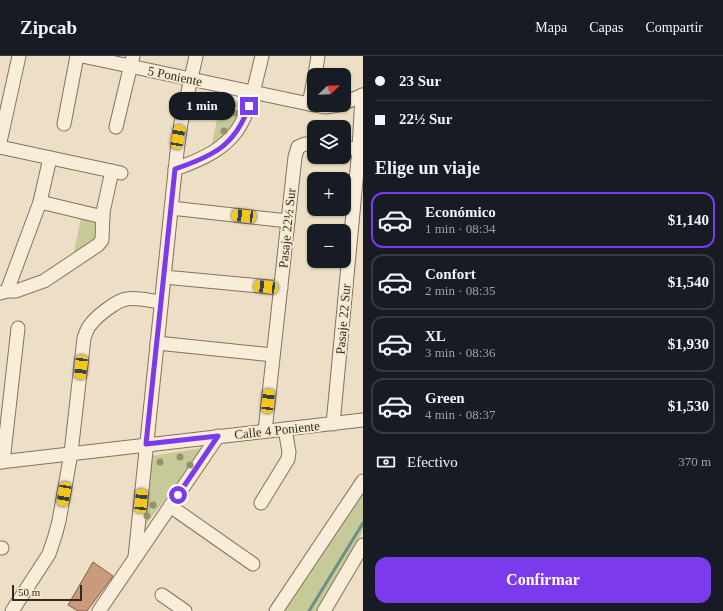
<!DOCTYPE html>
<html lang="es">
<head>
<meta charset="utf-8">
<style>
	:root { --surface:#171b24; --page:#20242c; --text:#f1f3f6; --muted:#9ea1a6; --line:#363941; --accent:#7c3aed }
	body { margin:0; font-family:Georgia,serif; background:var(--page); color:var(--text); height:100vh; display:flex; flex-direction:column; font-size:15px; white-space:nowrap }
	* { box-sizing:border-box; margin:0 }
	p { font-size:13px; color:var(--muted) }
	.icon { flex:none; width:22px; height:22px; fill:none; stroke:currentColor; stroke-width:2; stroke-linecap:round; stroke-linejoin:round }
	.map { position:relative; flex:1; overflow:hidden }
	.drawer { display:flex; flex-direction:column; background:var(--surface); width:360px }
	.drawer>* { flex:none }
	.guide { display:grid; align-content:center; height:88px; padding:0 12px; background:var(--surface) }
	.needle { width:26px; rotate:67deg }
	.tools { position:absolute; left:307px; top:12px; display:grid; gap:8px }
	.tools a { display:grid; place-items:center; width:44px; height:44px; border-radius:8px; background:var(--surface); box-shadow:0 1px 3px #0004; font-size:20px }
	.scale { position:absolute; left:12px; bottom:10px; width:70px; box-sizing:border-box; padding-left:4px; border:2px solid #372a1f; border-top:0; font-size:11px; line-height:14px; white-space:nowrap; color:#372a1f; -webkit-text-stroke:3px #f4ead4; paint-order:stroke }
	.end { position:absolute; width:18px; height:18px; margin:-9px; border:5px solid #7c3aed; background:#fff; box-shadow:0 0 0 2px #fff }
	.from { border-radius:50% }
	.bubble { position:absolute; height:28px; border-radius:12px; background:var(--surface); box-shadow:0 1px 3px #0004; font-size:13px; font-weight:700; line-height:28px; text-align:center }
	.car { position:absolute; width:12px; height:24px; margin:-12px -6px; border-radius:5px; box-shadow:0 0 3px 1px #0007; background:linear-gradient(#f5c518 24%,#345 0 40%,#f5c518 0 76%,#345 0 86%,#f5c518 0) }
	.guide b { display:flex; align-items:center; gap:14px; height:38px; font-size:15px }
	.guide b+b { border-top:1px solid var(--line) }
	.guide i { width:10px; height:10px; background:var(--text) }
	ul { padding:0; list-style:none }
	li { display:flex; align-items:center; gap:12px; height:56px; margin:0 8px 6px; padding:0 4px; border:2px solid var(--line); border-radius:12px }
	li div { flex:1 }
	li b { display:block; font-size:15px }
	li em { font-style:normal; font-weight:700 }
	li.active { border-color:var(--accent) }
	li>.icon { width:36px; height:36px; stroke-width:1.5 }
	h2 { padding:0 12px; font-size:18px; line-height:48px }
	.pay { display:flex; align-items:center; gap:10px; height:44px; padding:0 12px; font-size:15px }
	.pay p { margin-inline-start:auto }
	.action { display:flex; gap:8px; margin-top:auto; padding:8px 12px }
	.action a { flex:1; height:46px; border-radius:12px; background:var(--accent); color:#fff; font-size:16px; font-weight:700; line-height:46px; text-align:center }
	header { display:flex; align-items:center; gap:24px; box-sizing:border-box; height:56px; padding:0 20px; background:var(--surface); border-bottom:1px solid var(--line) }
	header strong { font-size:19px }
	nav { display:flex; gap:22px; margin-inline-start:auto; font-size:14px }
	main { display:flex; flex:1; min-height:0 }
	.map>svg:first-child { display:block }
	.green { fill:#c6ca99 }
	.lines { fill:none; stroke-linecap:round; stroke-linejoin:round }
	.stream { stroke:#6d8e85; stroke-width:3 }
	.building { fill:#c99a7c; stroke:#855b42 }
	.minor-casing { stroke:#87715c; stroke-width:15 }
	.minor { stroke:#f7edd8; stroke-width:13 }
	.tree { fill:#92926e }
	.route { stroke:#7c3aed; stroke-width:5 }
	.labels { text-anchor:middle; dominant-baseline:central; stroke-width:4; stroke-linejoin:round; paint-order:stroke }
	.street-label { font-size:13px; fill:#372a1f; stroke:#f4ead4 }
</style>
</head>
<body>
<header>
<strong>Zipcab</strong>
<nav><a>Mapa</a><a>Capas</a><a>Compartir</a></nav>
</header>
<main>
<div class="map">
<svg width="363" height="555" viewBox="0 0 363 555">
	<rect width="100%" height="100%" fill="#ecdfc5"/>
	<g class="green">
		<polygon points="221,42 246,46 241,66 211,94"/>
		<polygon points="81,162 99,165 96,185 73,200"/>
		<polygon points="203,392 145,470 150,400"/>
		<polygon points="363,438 363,475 318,555 282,555"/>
	</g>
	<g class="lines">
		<polyline class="stream" points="309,555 363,467"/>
	</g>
	<polygon class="building" points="93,506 113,520 87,555 78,555 68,549"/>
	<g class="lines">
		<defs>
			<g id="minor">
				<polyline points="82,0 309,48 325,51 339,49"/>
				<polyline points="315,19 318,0"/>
				<polyline points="344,47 363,39"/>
				<polyline points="309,48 314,23"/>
				<polyline points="64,68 77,0"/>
				<polyline points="116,71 133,0"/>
				<polyline points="0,86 19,0"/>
				<polyline points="0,91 121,117"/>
				<polyline points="344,92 359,93"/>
				<path d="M175,113C244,89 246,66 262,0"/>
				<polyline points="40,146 103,161"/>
				<polyline points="171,152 288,165"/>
				<polyline points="164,221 281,232"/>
				<polyline points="7,235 40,146 50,102"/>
				<polyline points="0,237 7,235 16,235 44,225 98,189 102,184 103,156 112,115"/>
				<polyline points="157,287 273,299"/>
				<polyline points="333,368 359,93 362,39"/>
				<polyline points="265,375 295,101 298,91 305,88 314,89"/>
				<polyline points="0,406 363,364"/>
				<polyline points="3,406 18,272"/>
				<polyline points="261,447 288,403 289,396 285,373"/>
				<polyline points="170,450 253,508"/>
				<polyline points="0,492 2,492"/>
				<polyline points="135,501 177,96 181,67 196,0"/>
				<polyline points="162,539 185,555"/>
				<path d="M12,555L49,498L55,480L59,465L71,397L84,282C86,277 87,272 91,268C97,260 117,244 127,243C137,241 150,245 161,246"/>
				<polyline points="99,555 218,380"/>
				<polyline points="276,555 363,425"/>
				<polyline points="324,555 363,489"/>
			</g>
		</defs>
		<use href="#minor" class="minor-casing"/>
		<use href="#minor" class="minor"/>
	</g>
	<g class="tree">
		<circle cx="233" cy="49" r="3.5"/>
		<circle cx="235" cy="57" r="3.5"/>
		<circle cx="222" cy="58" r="3.5"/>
		<circle cx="224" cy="75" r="3.5"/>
		<circle cx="180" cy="401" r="3.5"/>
		<circle cx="160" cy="406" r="3.5"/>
		<circle cx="190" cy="409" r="3.5"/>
		<circle cx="153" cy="449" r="3.5"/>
		<circle cx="147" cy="460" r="3.5"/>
	</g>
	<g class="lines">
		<path class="route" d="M178,439L218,380L146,388L175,113C213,100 235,90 249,50"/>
	</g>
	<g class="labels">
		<g class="street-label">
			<text transform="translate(175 20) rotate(12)">5 Poniente</text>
			<text transform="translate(287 172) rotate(-84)">Pasaje 22½ Sur</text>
			<text transform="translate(343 263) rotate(-85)">Pasaje 22 Sur</text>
			<text transform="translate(277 374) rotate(-6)">Calle 4 Poniente</text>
		</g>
	</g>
</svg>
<div class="tools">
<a><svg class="needle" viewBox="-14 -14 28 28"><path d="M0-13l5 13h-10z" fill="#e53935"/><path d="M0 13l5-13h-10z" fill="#9ea1a6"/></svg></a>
<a><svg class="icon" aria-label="layers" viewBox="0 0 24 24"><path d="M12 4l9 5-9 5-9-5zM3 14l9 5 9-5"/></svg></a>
<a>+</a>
<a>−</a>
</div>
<div class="scale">50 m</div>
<i class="end from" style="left:178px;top:439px"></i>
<i class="end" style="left:249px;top:50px"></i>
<div class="bubble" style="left:169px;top:36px;width:66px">1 min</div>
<i class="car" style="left:178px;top:81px;rotate:10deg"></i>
<i class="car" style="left:244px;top:160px;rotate:276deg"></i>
<i class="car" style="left:266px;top:231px;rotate:276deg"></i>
<i class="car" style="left:81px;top:311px;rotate:186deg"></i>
<i class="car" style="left:268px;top:345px;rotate:6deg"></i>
<i class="car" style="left:64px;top:438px;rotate:190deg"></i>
<i class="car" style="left:141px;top:445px;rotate:5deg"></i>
</div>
<section class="drawer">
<div class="guide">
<b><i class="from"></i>23 Sur</b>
<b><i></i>22½ Sur</b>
</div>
<h2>Elige un viaje</h2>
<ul>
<li class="active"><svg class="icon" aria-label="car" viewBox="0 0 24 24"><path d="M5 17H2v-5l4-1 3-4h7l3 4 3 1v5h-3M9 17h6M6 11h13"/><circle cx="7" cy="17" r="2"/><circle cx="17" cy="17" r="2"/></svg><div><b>Económico</b><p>1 min · 08:34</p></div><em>$1,140</em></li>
<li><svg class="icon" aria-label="car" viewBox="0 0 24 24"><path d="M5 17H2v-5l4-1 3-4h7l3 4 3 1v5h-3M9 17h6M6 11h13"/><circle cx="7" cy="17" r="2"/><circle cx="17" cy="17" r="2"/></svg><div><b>Confort</b><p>2 min · 08:35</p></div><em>$1,540</em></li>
<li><svg class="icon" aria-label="car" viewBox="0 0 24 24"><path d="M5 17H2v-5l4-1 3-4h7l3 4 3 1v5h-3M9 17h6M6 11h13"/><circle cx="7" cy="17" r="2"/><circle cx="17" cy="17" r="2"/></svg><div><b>XL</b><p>3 min · 08:36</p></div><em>$1,930</em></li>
<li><svg class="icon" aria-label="car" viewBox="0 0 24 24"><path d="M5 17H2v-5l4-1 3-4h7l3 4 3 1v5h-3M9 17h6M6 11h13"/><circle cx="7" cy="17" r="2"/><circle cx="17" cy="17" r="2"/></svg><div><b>Green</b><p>4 min · 08:37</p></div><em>$1,530</em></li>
</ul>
<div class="pay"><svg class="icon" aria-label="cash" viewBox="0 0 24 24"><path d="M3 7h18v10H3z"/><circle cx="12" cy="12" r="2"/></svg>Efectivo<p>370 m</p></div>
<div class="action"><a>Confirmar</a></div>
</section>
</main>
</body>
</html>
